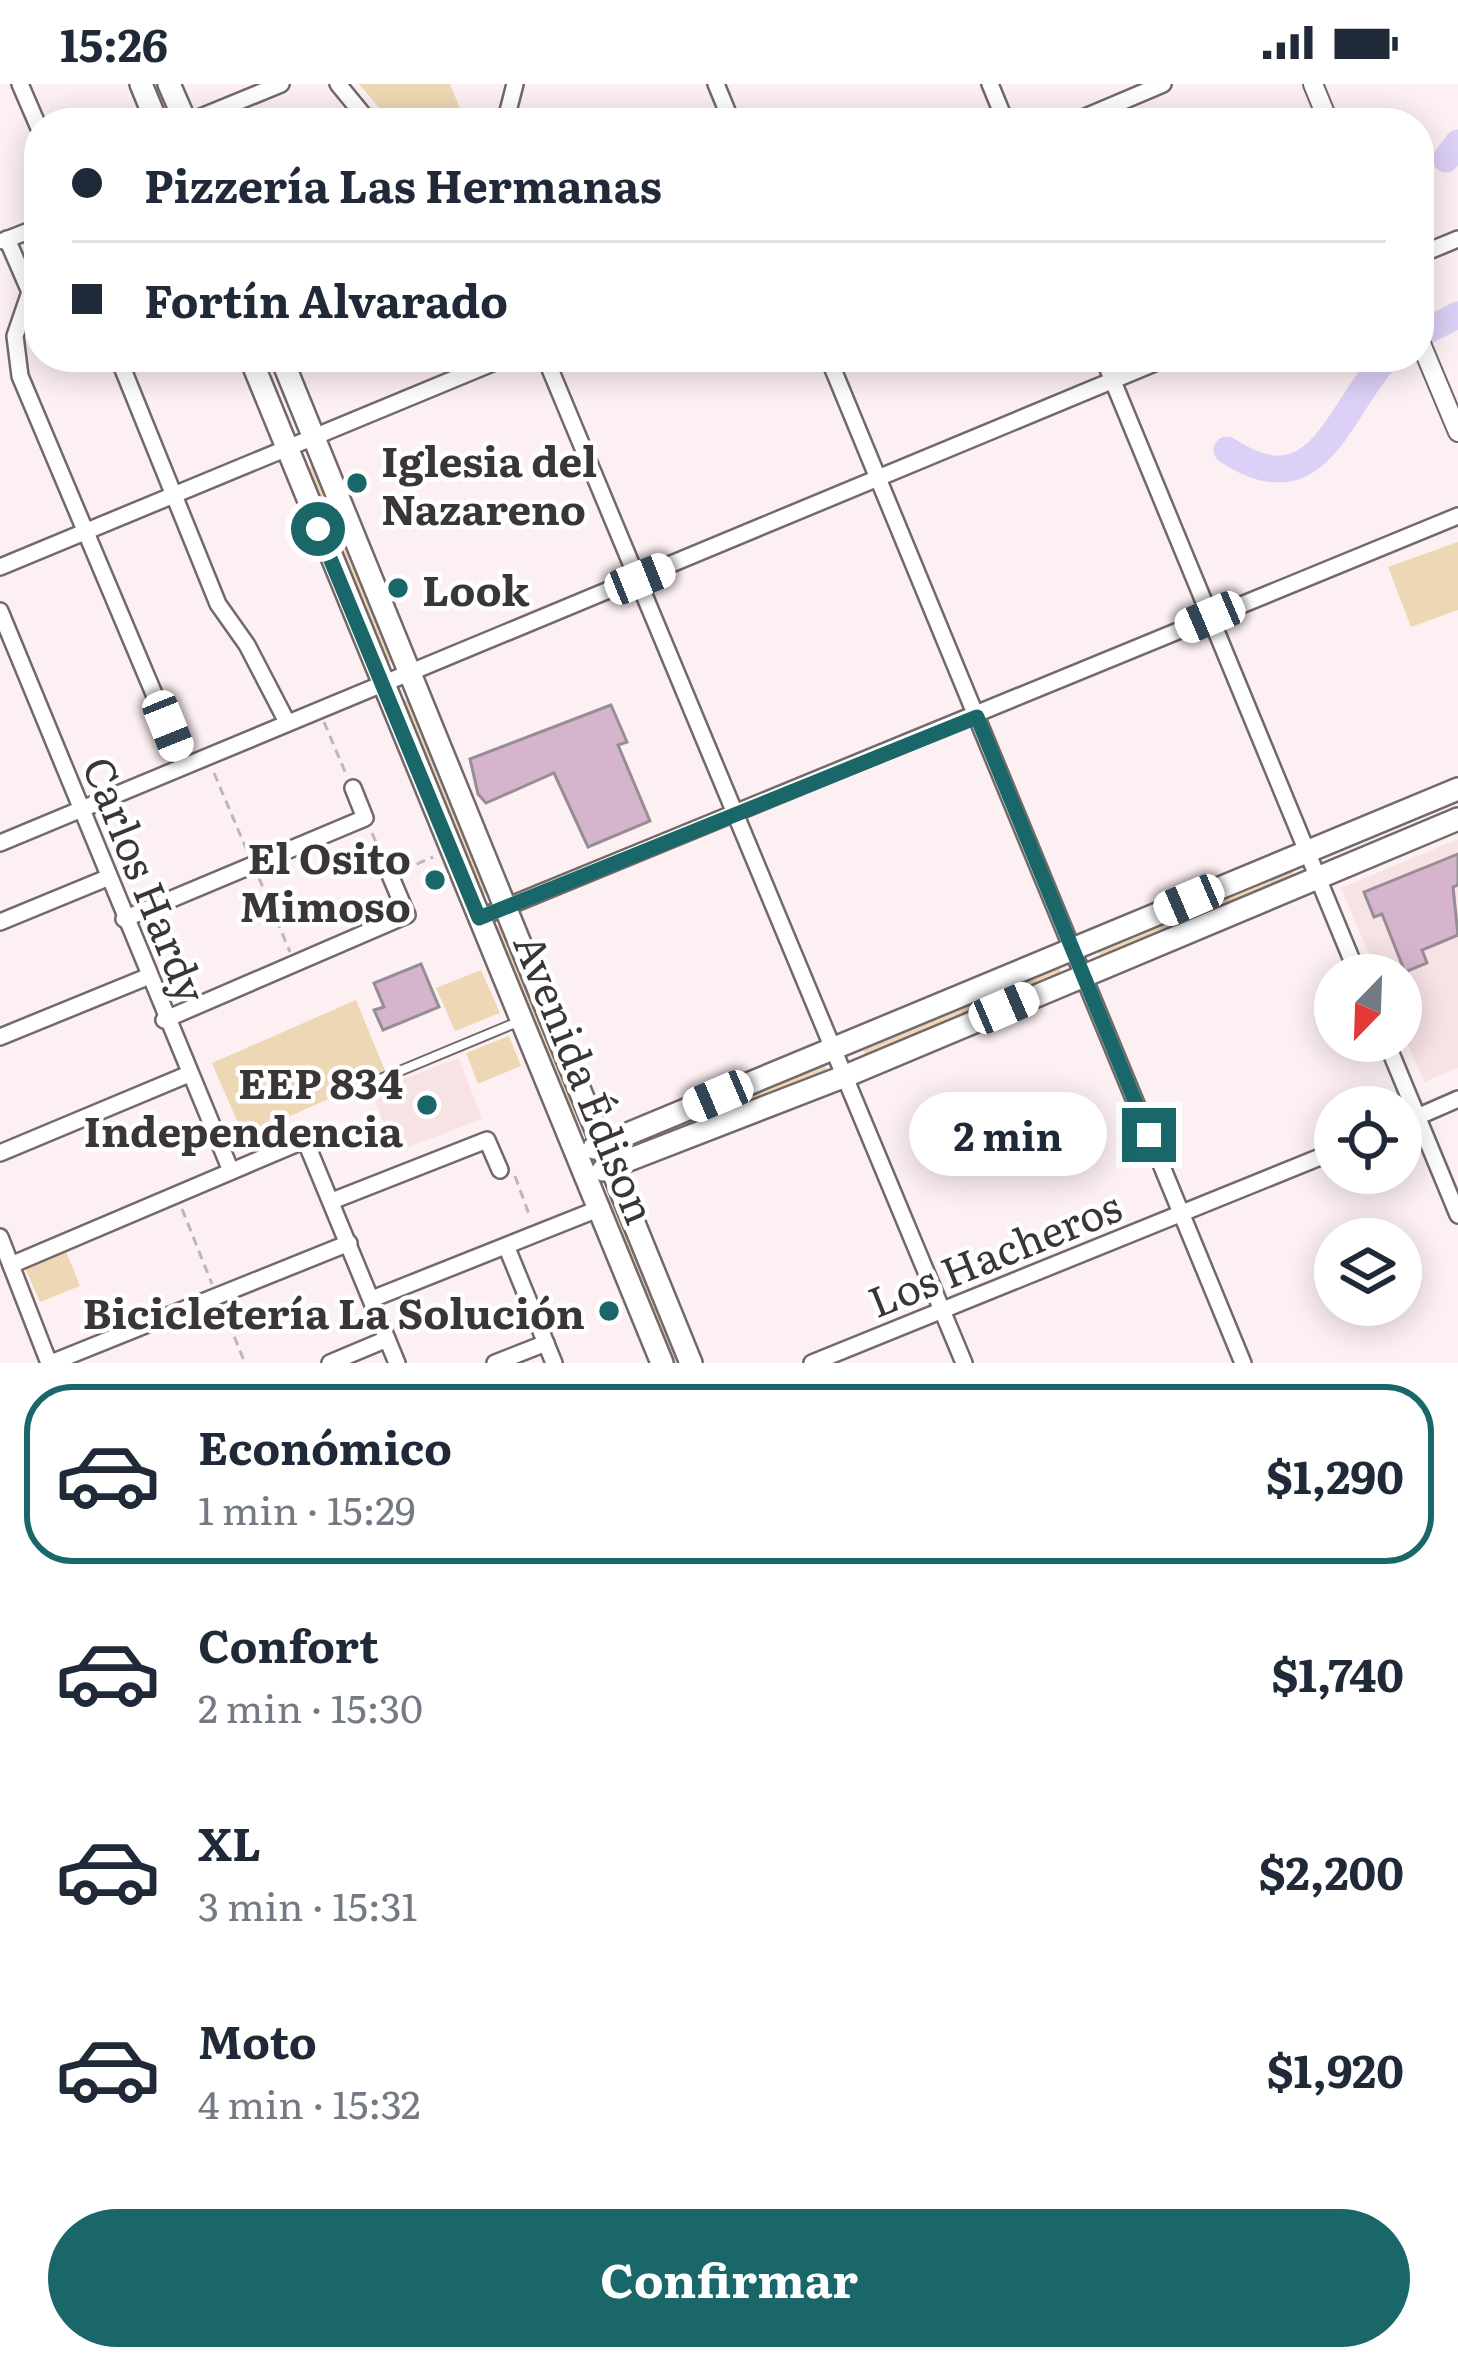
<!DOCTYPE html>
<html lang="es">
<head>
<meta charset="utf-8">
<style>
	:root { --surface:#fff; --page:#f2f2f3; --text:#1f2937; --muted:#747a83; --line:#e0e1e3; --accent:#196769 }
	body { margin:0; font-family:Literata,serif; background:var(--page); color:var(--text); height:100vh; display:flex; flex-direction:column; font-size:45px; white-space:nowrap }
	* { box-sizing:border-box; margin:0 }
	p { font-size:39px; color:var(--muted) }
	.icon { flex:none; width:66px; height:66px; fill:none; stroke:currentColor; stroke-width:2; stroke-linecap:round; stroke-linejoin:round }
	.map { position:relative; height:1279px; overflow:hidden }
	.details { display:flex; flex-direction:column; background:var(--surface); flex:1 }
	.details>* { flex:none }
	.top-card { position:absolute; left:24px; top:24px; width:1410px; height:264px; border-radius:48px; box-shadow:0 6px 30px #0003; display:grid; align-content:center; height:264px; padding:0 48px; background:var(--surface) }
	.needle { width:78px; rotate:203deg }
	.fabs { position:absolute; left:1314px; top:870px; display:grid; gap:24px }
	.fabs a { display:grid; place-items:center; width:108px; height:108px; border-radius:50%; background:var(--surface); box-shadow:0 6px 30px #0003; font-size:60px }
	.end { position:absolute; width:54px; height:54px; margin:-27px; border:15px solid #196769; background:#fff; box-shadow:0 0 0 6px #fff }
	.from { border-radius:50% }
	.bubble { position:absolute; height:84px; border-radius:42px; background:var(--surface); box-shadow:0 6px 30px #0003; font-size:39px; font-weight:700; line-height:84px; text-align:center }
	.car { position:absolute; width:36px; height:72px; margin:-36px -18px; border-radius:15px; box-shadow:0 0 9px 3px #0007; background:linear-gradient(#fff 24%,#345 0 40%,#fff 0 76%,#345 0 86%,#fff 0) }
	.top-card b { display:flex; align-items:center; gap:42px; height:114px; font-size:45px }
	.top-card b+b { border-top:3px solid var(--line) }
	.top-card i { width:30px; height:30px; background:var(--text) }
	ul { padding:21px 0 0; list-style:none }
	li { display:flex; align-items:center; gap:36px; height:180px; margin:0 24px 18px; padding:0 24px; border:6px solid transparent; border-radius:48px }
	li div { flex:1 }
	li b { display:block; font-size:45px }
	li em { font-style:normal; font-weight:700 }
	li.on { border-color:var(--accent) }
	li>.icon { width:108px; height:108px; stroke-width:1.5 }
	.cta { display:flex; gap:24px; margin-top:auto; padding:24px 48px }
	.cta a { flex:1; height:138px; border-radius:72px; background:var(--accent); color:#fff; font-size:48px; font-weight:700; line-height:138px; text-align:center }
	.status { display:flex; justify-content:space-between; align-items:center; height:84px; padding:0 60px; background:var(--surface); direction:ltr }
	.status svg { height:33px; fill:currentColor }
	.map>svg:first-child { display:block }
	.built { fill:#f7e2e4 }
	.green { fill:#eed7b4 }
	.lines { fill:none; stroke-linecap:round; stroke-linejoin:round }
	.river { stroke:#dcd0f6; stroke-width:27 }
	.building { fill:#d7b4ce; stroke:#978e94; stroke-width:3 }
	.service-casing { stroke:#73686a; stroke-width:12 }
	.minor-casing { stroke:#73686a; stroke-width:20 }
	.tertiary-casing { stroke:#73686a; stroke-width:22 }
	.secondary-casing { stroke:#73686a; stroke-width:26 }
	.path { stroke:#c0b5b7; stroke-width:3; stroke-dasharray:9 6; stroke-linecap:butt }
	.service { stroke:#fff; stroke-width:8 }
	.minor { stroke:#fff; stroke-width:15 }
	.tertiary { stroke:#fff; stroke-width:18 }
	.secondary { stroke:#fff; stroke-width:21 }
	.route { stroke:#196769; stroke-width:15 }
	.poi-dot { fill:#196769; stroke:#fff; stroke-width:4.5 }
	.labels { text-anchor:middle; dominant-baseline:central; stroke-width:9; stroke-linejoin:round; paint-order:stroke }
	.poi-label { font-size:42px; font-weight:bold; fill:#3b3636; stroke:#fff; text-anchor:end }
	.street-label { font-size:42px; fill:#3b3636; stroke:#fff }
</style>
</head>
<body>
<div class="status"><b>15:26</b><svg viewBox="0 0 49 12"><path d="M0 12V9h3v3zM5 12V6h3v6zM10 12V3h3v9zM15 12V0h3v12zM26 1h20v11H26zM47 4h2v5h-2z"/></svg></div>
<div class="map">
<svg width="1458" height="1279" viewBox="0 0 1458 1279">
	<rect width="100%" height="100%" fill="#fdf0f2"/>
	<g class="built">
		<polygon points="1458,755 1458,984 1424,998 1401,944 1401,891 1378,891 1341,804"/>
		<polygon points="459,974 482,1035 395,1068 371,1007"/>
	</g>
	<g class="green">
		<polygon points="359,0 450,0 466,39 392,39"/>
		<polygon points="316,381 394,576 383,580 306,385"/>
		<polygon points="1458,458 1458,526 1411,543 1388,483"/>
		<polygon points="411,613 489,808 478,813 400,618"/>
		<polygon points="1290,781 1294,791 1101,874 1097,864"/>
		<polygon points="502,841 584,1036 574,1040 491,845"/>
		<polygon points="1058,881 1062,890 865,970 861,961"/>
		<polygon points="481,886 500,929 455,947 436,904"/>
		<polygon points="356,916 386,989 244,1053 212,979"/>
		<polygon points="509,952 521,982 478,1000 466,969"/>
		<polygon points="824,980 828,988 633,1068 629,1060"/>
		<polygon points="616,1110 685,1279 674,1279 605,1114"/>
		<polygon points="64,1162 80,1202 40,1218 23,1179"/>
	</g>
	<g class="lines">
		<g class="river">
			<polyline points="1446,75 1458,59"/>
			<polyline points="1428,246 1458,231"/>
			<path d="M1227,366C1318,427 1337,328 1387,273"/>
		</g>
	</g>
	<g class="building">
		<polygon points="611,621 627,658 618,661 650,737 588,763 554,689 486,719 478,710 470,675"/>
		<polygon points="1458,770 1458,801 1453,803 1458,851 1422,866 1427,879 1405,888 1382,830 1374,833 1364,808"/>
		<polygon points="421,880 439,923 383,946 374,926 384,923 374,899"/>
	</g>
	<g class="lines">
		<defs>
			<polyline id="service" points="366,1001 520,937"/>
			<g id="minor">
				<polyline points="20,0 39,44"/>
				<polyline points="338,0 370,39"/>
				<polyline points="716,0 732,39"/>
				<polyline points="990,0 1006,39"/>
				<polyline points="186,39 281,0"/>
				<polyline points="505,39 515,0"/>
				<polyline points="1071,39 1163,0"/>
				<polyline points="7,155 30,208 15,252 20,292 184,681"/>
				<polyline points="3,157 39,143"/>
				<polyline points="1419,171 1458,155"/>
				<polyline points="118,273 218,520 247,561 287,638"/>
				<polyline points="545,273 964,1279"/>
				<polyline points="828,273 1243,1279"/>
				<polyline points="1103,273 1358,891"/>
				<polyline points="0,483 507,273"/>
				<polyline points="0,527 231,1087"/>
				<polyline points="0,759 1169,273"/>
				<polyline points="479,834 1458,432"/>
				<polyline points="124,835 365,734 353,704"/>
				<polyline points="0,838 107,794"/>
				<polyline points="164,936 407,831 390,791"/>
				<polyline points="0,953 147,893"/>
				<polyline points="1386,957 1458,1131"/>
				<polyline points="1401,1040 1458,1015"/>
				<polyline points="0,1069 189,990"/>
				<polyline points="332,1117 487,1056 500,1086"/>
				<polyline points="0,1153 49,1279"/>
				<polyline points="507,1164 554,1279"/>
				<polyline points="11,1181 305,1056 397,1279"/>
				<polyline points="372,1215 598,1125"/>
				<polyline points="51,1279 349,1159"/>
				<polyline points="330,1279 387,1255"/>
				<polyline points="495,1279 546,1259"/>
				<polyline points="812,1279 1335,1067"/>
			</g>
			<g id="tertiary">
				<polyline points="1313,0 1329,39"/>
				<polyline points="1419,255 1458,348"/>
			</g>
			<g id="secondary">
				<polyline points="141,0 157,39"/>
				<polyline points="169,0 186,39"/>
				<polyline points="250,273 662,1279"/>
				<polyline points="281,273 691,1279"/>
				<polyline points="594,1064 1458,705"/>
				<polyline points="603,1086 848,991 1458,735"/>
			</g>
		</defs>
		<use href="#service" class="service-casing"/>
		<use href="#minor" class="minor-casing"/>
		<use href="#tertiary" class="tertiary-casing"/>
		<use href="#secondary" class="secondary-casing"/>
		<g class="path">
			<polyline points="324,638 346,690"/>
			<polyline points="214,689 248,769"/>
			<polyline points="372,749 385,779"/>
			<polyline points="403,786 433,773"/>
			<polyline points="259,794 290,868"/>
			<polyline points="515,1092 530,1133"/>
			<polyline points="182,1125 212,1200"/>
			<polyline points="223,1225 245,1279"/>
		</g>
		<use href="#service" class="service"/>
		<use href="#minor" class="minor"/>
		<use href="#tertiary" class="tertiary"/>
		<use href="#secondary" class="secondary"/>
	</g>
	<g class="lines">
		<polyline class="route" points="318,445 479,834 977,633 1149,1051"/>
	</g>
	<g class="poi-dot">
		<circle cx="357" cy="399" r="12"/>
		<circle cx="398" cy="504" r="12"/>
		<circle cx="435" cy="796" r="12"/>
		<circle cx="427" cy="1021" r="12"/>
		<circle cx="609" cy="1227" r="12"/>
	</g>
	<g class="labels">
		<g class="poi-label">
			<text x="381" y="375" text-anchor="start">Iglesia del<tspan x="381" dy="48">Nazareno</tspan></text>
			<text x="422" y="504" text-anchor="start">Look</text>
			<text x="411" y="772">El Osito<tspan x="411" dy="48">Mimoso</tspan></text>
			<text x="403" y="997">EEP 834<tspan x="403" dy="48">Independencia</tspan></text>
			<text x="585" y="1227">Bicicletería La Solución</text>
		</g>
		<g class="street-label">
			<text transform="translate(147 795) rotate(68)">Carlos Hardy</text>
			<text transform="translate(587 994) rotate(68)">Avenida Édison</text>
			<text transform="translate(994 1168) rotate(-22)">Los Hacheros</text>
		</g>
	</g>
</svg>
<div class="fabs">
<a><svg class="needle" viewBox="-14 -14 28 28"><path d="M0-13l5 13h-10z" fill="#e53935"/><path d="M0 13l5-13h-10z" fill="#747a83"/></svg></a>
<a><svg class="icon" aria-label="locate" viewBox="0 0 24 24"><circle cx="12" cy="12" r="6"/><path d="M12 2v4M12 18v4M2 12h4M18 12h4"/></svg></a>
<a><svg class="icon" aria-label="layers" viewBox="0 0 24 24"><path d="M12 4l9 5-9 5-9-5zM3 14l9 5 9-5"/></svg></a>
</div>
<i class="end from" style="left:318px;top:445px"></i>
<i class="end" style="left:1149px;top:1051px"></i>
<div class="bubble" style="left:909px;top:1008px;width:198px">2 min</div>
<i class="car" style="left:640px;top:495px;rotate:68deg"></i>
<i class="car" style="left:1210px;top:533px;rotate:247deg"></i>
<i class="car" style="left:168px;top:642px;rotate:158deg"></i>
<i class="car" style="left:1189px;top:816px;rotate:247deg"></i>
<i class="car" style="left:1004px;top:924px;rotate:67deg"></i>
<i class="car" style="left:718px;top:1012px;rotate:247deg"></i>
<div class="top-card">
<b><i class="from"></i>Pizzería Las Hermanas</b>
<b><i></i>Fortín Alvarado</b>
</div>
</div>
<section class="details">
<ul>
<li class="on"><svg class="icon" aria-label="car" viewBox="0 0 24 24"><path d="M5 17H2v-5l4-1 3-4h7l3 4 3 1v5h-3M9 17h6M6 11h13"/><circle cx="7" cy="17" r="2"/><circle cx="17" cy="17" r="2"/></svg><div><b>Económico</b><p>1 min · 15:29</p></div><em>$1,290</em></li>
<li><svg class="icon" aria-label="car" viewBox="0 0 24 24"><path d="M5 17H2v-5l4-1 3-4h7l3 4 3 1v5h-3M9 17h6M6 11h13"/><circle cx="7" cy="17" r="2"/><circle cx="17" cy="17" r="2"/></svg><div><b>Confort</b><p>2 min · 15:30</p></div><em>$1,740</em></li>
<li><svg class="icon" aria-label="car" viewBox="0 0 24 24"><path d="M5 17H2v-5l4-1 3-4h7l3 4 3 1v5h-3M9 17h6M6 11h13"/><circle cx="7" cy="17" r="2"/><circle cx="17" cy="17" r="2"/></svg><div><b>XL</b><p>3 min · 15:31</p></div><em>$2,200</em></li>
<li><svg class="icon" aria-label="car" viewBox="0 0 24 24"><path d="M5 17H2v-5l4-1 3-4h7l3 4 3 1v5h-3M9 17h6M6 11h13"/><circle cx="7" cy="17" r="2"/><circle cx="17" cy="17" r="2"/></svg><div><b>Moto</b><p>4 min · 15:32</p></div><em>$1,920</em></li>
</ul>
<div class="cta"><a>Confirmar</a></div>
</section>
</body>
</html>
